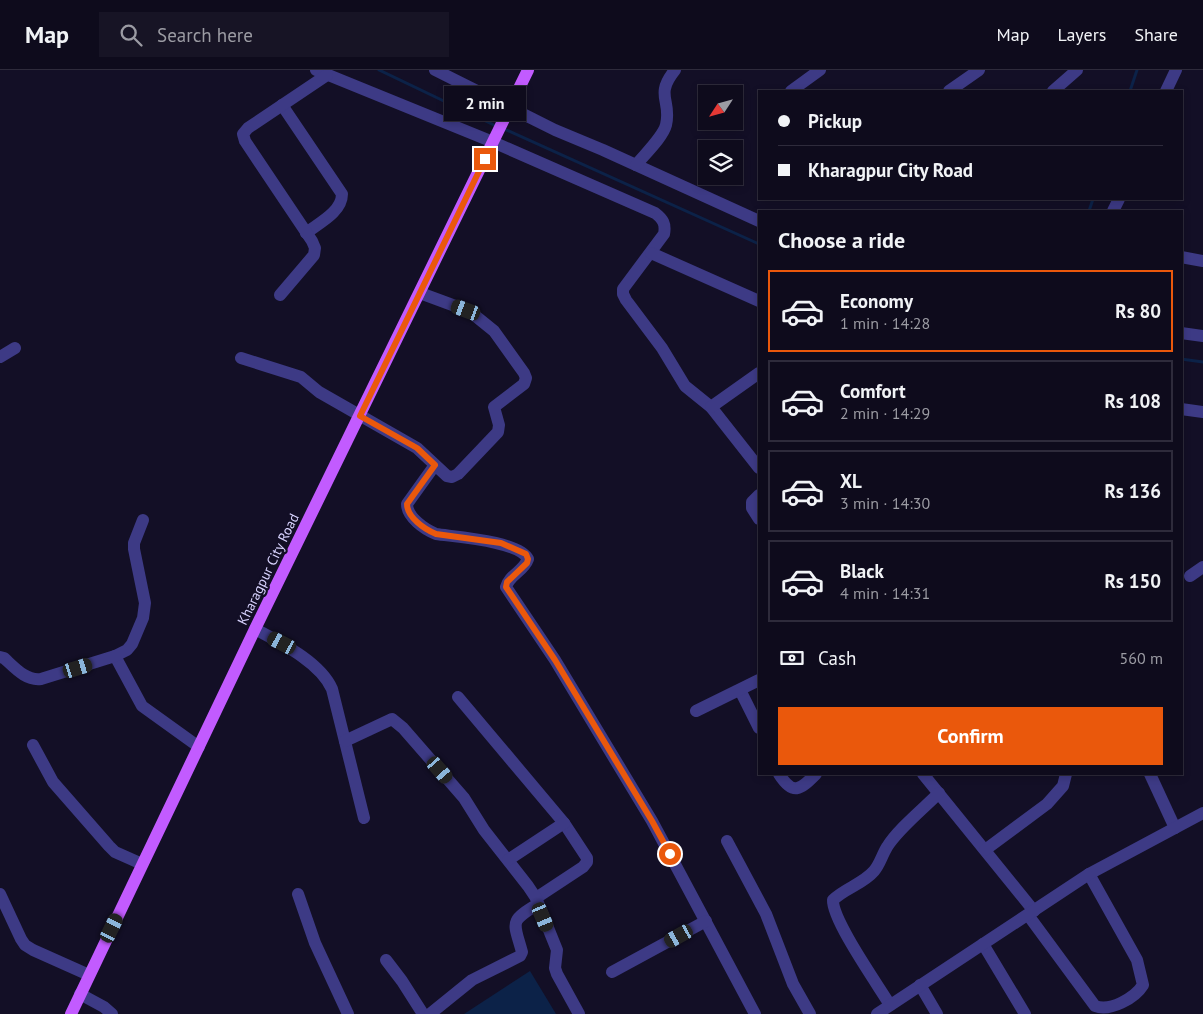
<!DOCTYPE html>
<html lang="en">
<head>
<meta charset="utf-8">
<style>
	:root { --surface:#0e0b1c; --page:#171425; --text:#f1f3f6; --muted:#9b9ba3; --line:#2e2b3b; --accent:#ea580c }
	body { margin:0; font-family:"PT Sans",sans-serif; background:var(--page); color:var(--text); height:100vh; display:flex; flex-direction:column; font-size:19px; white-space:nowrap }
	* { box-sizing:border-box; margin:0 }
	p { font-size:16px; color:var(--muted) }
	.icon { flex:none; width:28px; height:28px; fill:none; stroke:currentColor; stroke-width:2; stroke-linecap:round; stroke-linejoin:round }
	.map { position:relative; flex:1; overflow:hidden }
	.side { position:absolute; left:758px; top:140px; width:425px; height:565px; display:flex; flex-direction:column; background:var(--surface); border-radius:0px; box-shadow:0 2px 8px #0003,0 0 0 1px var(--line) }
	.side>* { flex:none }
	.guide { position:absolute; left:758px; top:20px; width:425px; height:110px; border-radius:0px; box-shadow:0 2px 8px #0003,0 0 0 1px var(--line); display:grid; align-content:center; height:110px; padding:0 20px; background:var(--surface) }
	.needle { width:32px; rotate:234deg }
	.fabs { position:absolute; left:698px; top:15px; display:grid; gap:10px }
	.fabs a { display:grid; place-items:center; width:45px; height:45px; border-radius:0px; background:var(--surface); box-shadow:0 2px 8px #0003,0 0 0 1px var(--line); font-size:25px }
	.end { position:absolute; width:22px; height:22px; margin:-11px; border:6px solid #ea580c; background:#fff; box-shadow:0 0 0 2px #fff }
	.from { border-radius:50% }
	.bubble { position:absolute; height:35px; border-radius:0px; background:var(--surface); box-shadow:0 2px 8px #0003,0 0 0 1px var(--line); font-size:16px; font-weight:800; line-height:35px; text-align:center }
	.car { position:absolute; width:15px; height:30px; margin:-15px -8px; border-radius:6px; box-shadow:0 0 4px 1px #0007; background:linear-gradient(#222 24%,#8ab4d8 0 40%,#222 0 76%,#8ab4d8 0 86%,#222 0) }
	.guide b { display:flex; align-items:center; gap:18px; height:48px; font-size:19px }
	.guide b+b { border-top:1px solid var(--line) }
	.guide i { width:12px; height:12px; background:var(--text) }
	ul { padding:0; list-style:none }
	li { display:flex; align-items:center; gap:15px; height:82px; margin:0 10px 8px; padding:0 10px; border:2px solid var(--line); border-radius:0px }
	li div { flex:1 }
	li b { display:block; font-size:19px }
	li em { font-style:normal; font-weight:800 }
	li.on { border-color:var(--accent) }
	li>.icon { width:45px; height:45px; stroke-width:1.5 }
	h2 { padding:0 20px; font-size:22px; line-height:60px }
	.pay { display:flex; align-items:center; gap:12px; height:55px; padding:0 20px; font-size:19px }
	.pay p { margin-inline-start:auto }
	.action { display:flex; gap:10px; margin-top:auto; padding:10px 20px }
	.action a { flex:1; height:58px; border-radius:0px; background:var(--accent); color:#fff; font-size:20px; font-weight:800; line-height:58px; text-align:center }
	header { display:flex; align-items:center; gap:30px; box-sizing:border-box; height:70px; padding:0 25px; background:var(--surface); border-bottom:1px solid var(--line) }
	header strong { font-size:24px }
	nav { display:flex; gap:28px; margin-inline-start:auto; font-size:18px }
	.search { width:350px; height:45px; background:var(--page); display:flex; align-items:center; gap:12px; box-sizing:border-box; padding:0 18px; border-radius:0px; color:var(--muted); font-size:19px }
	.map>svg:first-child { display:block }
	.water { fill:#0c2248 }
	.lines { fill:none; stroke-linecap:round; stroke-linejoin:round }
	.stream { stroke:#0c2248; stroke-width:3 }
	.minor { stroke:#3d3a85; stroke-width:12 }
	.major { stroke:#c25bff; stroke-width:12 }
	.route { stroke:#ea580c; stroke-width:6 }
	.labels { text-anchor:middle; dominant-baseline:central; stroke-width:4.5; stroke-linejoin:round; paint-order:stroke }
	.street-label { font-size:14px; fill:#d9d4ff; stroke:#130f26 }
</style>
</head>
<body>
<header>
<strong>Map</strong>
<div class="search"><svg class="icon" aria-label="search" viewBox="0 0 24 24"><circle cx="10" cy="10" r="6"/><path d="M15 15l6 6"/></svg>Search here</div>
<nav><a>Map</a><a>Layers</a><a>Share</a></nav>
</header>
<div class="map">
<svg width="1203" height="944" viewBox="0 0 1203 944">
	<rect width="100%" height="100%" fill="#130f26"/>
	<polygon class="water" points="530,901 556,944 464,944"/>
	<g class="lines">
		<g class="stream">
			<polyline points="379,0 496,56"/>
			<polyline points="1130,21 1137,0"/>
			<polyline points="502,58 759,174"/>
			<polyline points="1089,141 1093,129"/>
			<polyline points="1181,289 1203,292"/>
		</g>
		<g class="minor">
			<path d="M316,0L493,72L655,143C663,149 666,154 664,164L623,219V224L626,230L662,278L685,316L711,337L759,398"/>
			<polyline points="435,0 555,60 603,80 759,151"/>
			<polyline points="791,21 820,0"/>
			<polyline points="949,21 979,0"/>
			<polyline points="1053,21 1077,0"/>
			<polyline points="1166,21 1176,0"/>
			<path d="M282,35L342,124C342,142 319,153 306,163"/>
			<path d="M636,95C644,85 663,67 666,55C672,30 654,26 675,0"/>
			<polyline points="1113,141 1119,129"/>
			<polyline points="651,183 759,231"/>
			<polyline points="1181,187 1203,191"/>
			<polyline points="280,225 314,185 315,178 312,171 245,71 243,64 248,58 327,5"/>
			<polyline points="1181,263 1203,266"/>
			<polyline points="0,287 15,278"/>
			<polyline points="241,288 301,307 319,322 417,378 447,406 452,407 458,404 498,362 499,355 494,337 524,314 526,308 524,303 494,261 473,244 466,240 420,223"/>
			<polyline points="711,337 759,303"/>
			<polyline points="1181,339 1203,342"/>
			<path d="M435,395L407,434C407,447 424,459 436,464C456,467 519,471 528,489C524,501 509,505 506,517L555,590L652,751L755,944"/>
			<polyline points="759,425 752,432 752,438 759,449"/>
			<polyline points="1190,506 1203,497"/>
			<path d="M255,559C281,573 320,592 332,619L364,748"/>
			<polyline points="115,586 142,636 199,677"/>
			<path d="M0,587L4,588C15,598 26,611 41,609L115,586L127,580L132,574L143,548L145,533L134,479V473L143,450"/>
			<polyline points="740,620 759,658"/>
			<polyline points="458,627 564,753 587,788 587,792 583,797 536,828"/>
			<polyline points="696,641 759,610"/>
			<polyline points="345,671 392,649 403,658 464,728 484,760 528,816 536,828 557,880 555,898 557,904 579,944"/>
			<polyline points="33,675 53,712 109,776 115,782 142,794"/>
			<path d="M779,704C793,726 800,720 816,704"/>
			<polyline points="923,704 1034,841"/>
			<polyline points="1150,704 1175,758"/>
			<polyline points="727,771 766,844 793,914 810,944"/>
			<polyline points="985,780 1047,734 1063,716 1066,704"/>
			<polyline points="508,790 564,753"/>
			<polyline points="0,824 21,869 25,875 33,880 89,905"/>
			<polyline points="298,824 315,873 348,944"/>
			<path d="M1028,845L1095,936C1110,942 1135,928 1143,915L1137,890L1089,804"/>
			<polyline points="983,874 1025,944"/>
			<polyline points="386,890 402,911 423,944"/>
			<polyline points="612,902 706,851"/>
			<polyline points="920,915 937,944"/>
			<polyline points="80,924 104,937 112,944"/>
			<path d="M890,935C878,915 832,850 833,830C845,818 863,814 874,801C880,794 882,785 887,777C897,760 924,738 939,723"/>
			<path d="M430,944L472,910L520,886L522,882C514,852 508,852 538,834"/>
			<polyline points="877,944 1089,804 1203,743"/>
		</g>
		<polyline class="major" points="71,944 255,559 528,0"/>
	</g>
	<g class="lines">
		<path class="route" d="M485,89L360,346L417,378L435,395L407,434C407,447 424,459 436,464L501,473L526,484L528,489L527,493L507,512L506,517L555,590L652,751L670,784"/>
	</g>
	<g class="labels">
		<g class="street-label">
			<text transform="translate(268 499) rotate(-64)">Kharagpur City Road</text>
		</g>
	</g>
</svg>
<div class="fabs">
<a><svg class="needle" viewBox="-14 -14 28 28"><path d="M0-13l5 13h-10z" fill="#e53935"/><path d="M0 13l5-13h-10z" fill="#9b9ba3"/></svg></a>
<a><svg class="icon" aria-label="layers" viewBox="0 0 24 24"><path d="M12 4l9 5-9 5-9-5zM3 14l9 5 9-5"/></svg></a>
</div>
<i class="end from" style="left:670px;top:784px"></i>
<i class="end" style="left:485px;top:89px"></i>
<div class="bubble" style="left:444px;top:16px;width:82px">2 min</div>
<i class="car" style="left:466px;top:240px;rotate:290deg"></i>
<i class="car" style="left:282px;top:573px;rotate:298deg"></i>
<i class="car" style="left:78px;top:598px;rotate:73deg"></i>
<i class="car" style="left:440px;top:700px;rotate:139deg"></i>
<i class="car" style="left:543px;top:847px;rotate:157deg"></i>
<i class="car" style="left:112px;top:858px;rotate:26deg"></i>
<i class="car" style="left:679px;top:866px;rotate:241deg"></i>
<div class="guide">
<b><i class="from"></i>Pickup</b>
<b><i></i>Kharagpur City Road</b>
</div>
<section class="side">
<h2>Choose a ride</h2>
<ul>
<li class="on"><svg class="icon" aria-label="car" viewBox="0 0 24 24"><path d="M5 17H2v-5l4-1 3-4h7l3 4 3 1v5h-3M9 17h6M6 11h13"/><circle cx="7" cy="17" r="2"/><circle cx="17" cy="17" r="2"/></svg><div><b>Economy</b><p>1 min · 14:28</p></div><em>Rs 80</em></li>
<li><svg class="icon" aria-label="car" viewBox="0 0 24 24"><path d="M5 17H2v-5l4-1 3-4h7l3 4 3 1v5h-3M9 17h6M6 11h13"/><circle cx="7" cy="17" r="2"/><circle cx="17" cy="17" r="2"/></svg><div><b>Comfort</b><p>2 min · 14:29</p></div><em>Rs 108</em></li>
<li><svg class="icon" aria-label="car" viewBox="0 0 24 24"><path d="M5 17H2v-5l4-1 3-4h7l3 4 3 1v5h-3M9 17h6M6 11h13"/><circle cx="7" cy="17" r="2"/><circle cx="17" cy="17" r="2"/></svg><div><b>XL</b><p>3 min · 14:30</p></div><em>Rs 136</em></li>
<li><svg class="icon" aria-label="car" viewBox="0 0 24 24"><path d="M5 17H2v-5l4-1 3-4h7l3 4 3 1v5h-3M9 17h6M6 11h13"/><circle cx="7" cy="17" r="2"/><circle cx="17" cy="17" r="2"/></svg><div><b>Black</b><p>4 min · 14:31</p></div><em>Rs 150</em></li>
</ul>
<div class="pay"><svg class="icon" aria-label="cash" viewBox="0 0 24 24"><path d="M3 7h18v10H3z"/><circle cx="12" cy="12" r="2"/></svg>Cash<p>560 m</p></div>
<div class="action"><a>Confirm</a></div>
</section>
</div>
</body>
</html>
